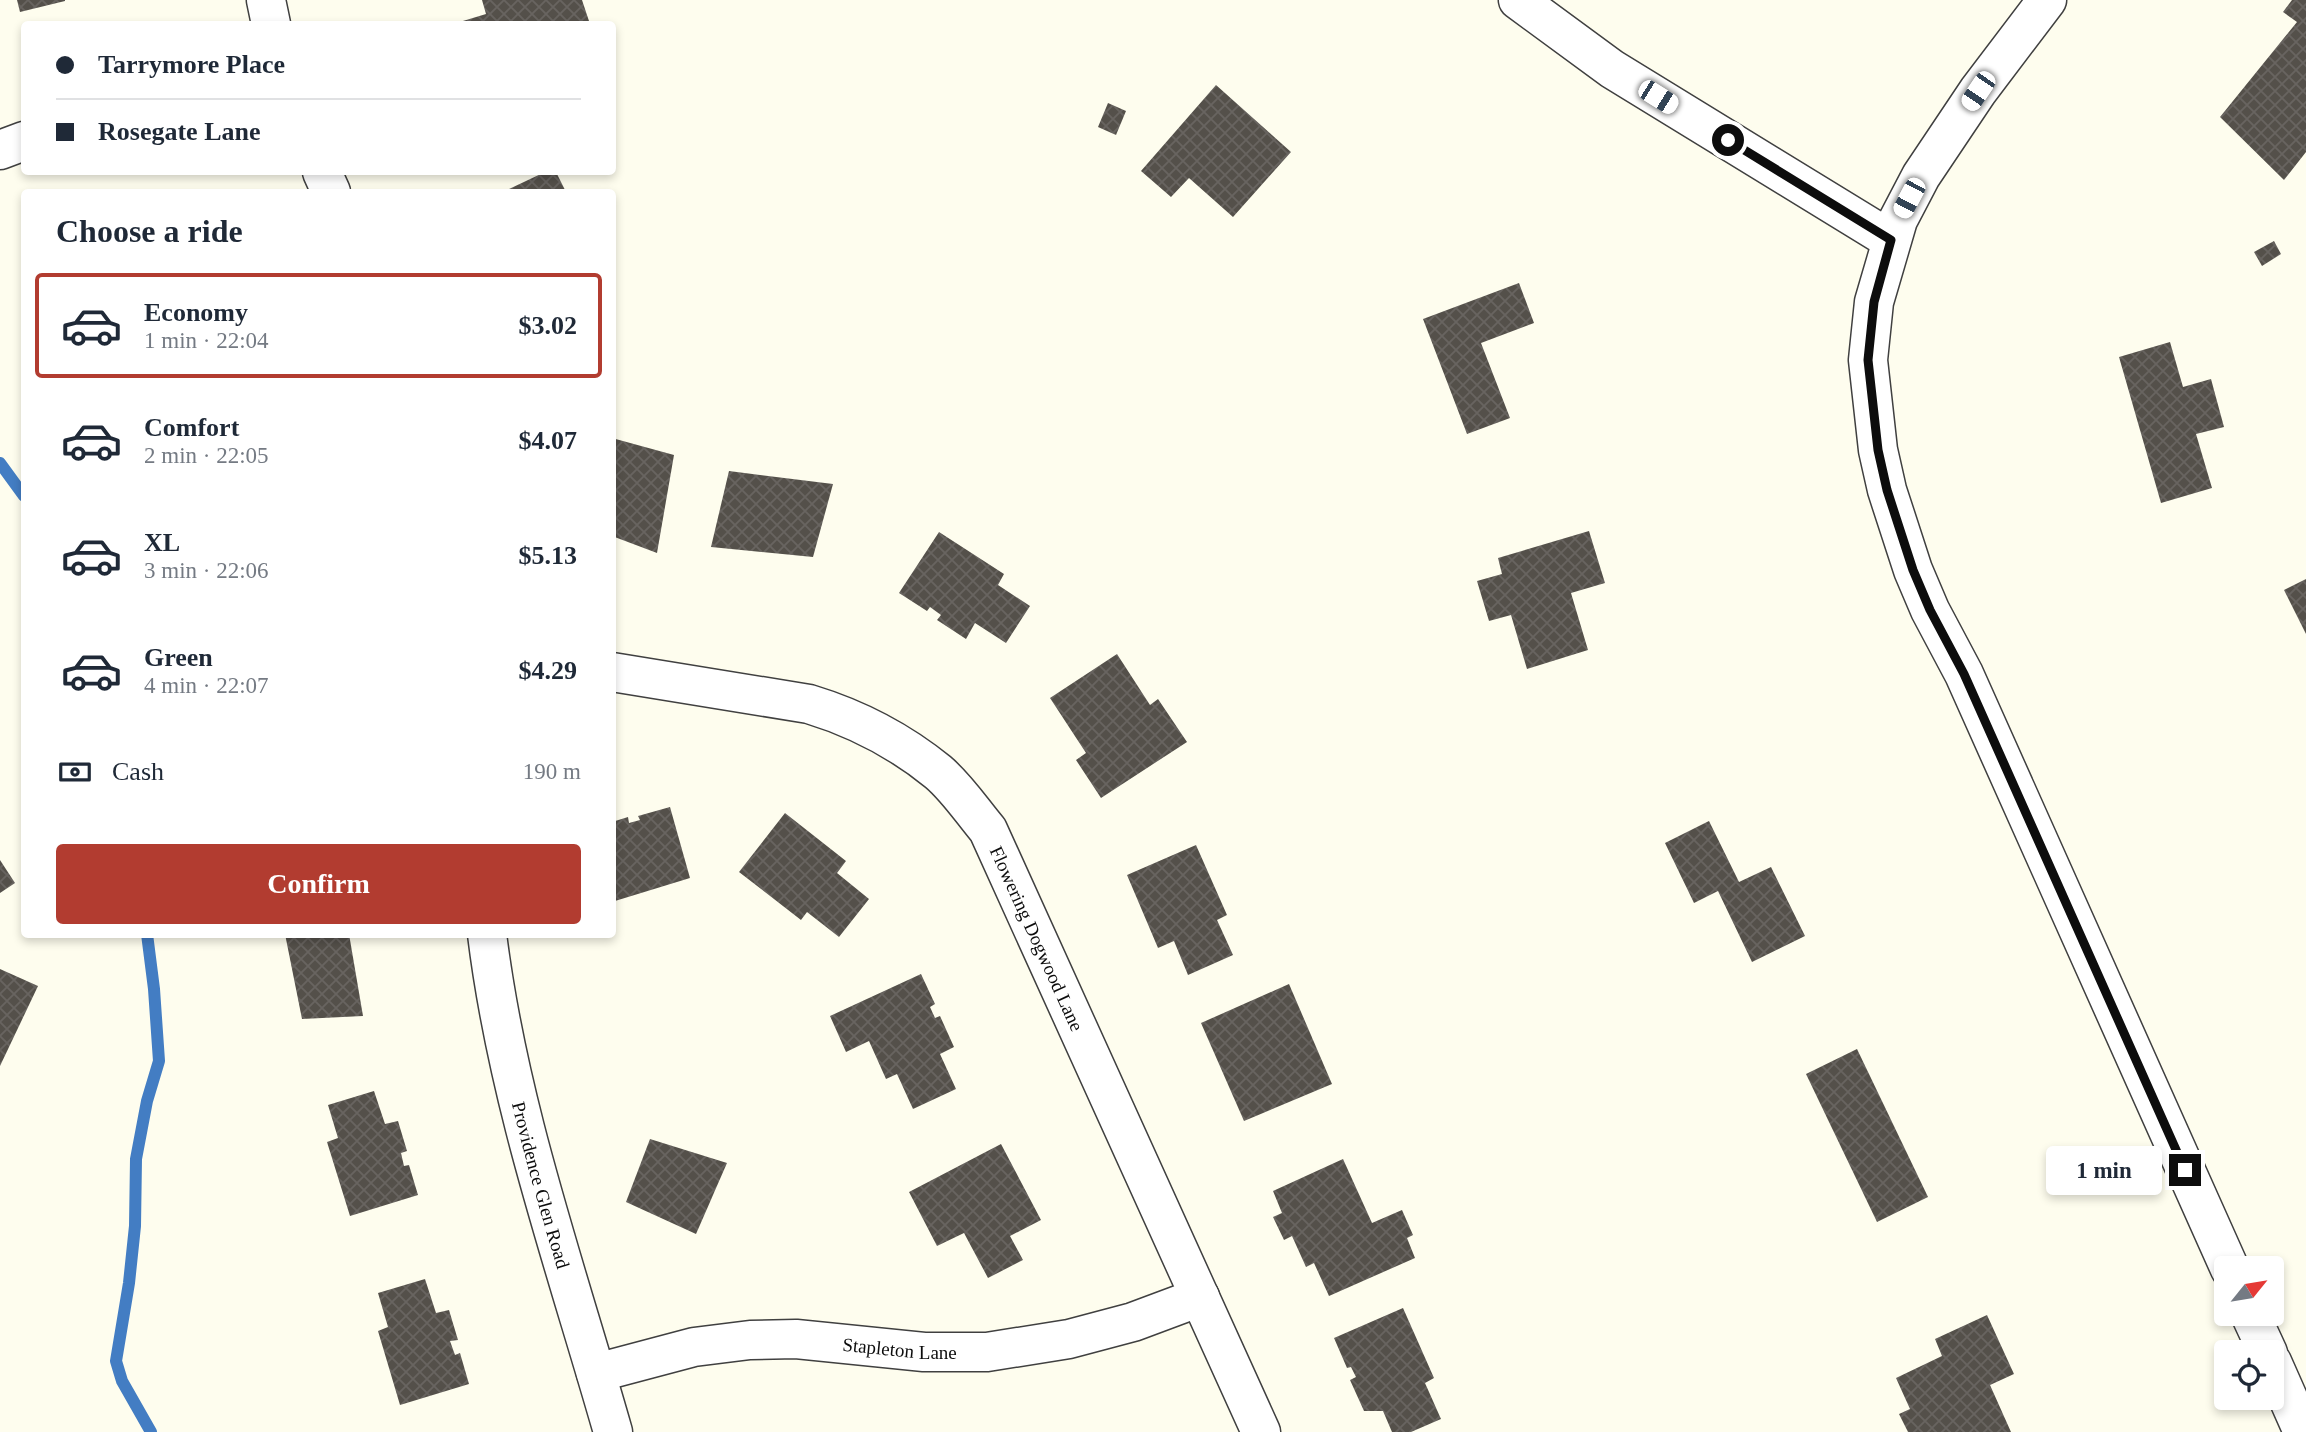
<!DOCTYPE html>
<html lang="en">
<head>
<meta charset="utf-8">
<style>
	:root { --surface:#fff; --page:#f2f2f3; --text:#1f2937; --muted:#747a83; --line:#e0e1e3; --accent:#b23c30 }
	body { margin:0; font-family:Georgia,serif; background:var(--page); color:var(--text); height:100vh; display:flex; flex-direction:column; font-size:26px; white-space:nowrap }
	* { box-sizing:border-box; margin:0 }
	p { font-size:23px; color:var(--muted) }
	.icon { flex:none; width:38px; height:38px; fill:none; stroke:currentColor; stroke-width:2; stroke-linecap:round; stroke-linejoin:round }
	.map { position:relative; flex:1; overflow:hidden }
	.details { position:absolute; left:21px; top:189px; width:595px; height:749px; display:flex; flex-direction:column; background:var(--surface); border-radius:7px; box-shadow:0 4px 10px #0003 }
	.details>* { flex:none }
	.hud { position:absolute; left:21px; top:21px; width:595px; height:154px; border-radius:7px; box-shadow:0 4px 10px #0003; display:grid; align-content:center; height:154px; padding:0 35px; background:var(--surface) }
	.needle { width:46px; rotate:60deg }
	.controls { position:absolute; left:2214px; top:1256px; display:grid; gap:14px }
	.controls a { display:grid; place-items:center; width:70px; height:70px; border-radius:7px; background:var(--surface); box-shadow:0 4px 10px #0003; font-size:35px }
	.end { position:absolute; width:32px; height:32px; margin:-16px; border:9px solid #0d0d0d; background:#fff; box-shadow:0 0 0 4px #fff }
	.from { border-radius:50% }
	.bubble { position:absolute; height:49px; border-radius:7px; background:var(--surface); box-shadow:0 4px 10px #0003; font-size:23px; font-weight:600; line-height:49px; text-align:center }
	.car { position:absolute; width:21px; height:42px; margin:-21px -10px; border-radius:9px; box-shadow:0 0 5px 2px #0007; background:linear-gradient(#fff 24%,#345 0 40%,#fff 0 76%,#345 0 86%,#fff 0) }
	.hud b { display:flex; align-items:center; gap:24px; height:66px; font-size:26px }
	.hud b+b { border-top:2px solid var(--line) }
	.hud i { width:18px; height:18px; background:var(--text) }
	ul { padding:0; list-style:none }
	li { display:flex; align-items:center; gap:21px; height:105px; margin:0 14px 10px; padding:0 21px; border:4px solid transparent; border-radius:7px }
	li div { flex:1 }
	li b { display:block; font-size:26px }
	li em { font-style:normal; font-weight:600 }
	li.selected { border-color:var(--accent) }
	li>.icon { width:63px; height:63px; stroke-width:1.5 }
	h2 { padding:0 35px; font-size:32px; line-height:84px }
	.pay { display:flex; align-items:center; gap:18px; height:77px; padding:0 35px; font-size:26px }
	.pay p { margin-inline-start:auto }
	.action { display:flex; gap:14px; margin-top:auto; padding:14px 35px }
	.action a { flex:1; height:80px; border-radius:7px; background:var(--accent); color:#fff; font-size:28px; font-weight:600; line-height:80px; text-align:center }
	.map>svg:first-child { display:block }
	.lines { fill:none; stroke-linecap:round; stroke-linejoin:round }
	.stream { stroke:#437dc3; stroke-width:12 }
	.building { fill:url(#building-cross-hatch) }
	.minor-casing { stroke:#404040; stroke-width:41 }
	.minor { stroke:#fff; stroke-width:38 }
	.route { stroke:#0d0d0d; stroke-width:9 }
	.labels { text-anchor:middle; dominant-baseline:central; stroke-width:7; stroke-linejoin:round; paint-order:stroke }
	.street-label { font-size:19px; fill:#0d0d0d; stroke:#fff }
</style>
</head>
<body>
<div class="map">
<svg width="2306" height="1432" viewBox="0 0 2306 1432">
	<defs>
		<pattern id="building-cross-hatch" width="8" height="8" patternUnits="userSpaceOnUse" patternTransform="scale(1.75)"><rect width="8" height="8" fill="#54504a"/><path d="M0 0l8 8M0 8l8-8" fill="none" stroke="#686460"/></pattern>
	</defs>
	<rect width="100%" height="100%" fill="#fefdee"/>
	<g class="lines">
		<g class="stream">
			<polyline points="0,463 24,496"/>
			<polyline points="147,934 154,989 159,1061 147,1101 136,1159 135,1226 129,1283 116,1361 122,1381 151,1432"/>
		</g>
	</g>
	<g class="building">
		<polygon points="17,0 65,0 65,1 20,12"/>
		<polygon points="482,0 582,0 590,24 453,24 486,14"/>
		<polygon points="2292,0 2306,0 2306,152 2284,180 2220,117 2297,22 2283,12"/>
		<polygon points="1216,85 1291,152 1233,217 1189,178 1171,197 1141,171"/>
		<polygon points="1108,103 1126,111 1116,135 1098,127"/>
		<polygon points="545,172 556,172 566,192 503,192"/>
		<polygon points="2274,241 2281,254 2262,266 2254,252"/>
		<polygon points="1519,283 1534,323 1481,343 1510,418 1467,434 1423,319"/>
		<polygon points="2170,342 2183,387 2211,379 2224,427 2196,434 2212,488 2161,503 2119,357"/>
		<polygon points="612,438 674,455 657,553 612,536"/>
		<polygon points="729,471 833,484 813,557 711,547"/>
		<polygon points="1589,531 1605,583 1571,593 1588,650 1527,669 1511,615 1489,621 1477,581 1502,574 1498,558"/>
		<polygon points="939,532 1004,574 998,585 1030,606 1006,643 975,623 966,639 937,620 941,615 930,607 927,611 899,593"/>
		<polygon points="2306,579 2306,634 2284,590"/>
		<polygon points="1117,654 1150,705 1158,699 1187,742 1101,798 1076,760 1086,753 1050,698"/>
		<polygon points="670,807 690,878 615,901 612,892 612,822 628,817 629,823 640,820 638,816"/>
		<polygon points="785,813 846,861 837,873 869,899 839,937 807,912 801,920 739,872"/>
		<polygon points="1709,821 1739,882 1771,867 1805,936 1752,962 1718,891 1694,903 1665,843"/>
		<polygon points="1196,845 1227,915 1217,920 1233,955 1188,975 1174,941 1158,948 1127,875"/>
		<polygon points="0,860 15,883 0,893"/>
		<polygon points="285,934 349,934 363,1016 302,1019"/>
		<polygon points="0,969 38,986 0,1066"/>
		<polygon points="921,974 935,1004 930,1007 935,1018 940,1016 954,1047 940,1054 956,1089 913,1109 897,1074 886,1079 869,1041 846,1052 830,1016"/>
		<polygon points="1289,984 1332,1084 1244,1121 1201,1023"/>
		<polygon points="1857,1049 1928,1197 1877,1222 1806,1074"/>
		<polygon points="374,1091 385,1124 398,1121 407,1151 401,1153 404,1166 409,1165 418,1195 350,1216 327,1142 338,1138 328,1105"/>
		<polygon points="650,1139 727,1163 696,1234 626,1202"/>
		<polygon points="1001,1144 1041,1220 1010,1236 1023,1260 988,1278 964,1233 937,1246 909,1192"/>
		<polygon points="1343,1159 1372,1223 1402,1210 1413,1235 1407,1238 1415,1258 1329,1296 1314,1263 1306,1267 1292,1236 1284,1240 1273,1217 1282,1213 1273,1191"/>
		<polygon points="425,1279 436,1313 449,1310 458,1340 450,1341 455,1355 460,1353 469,1384 400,1405 378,1331 388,1327 378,1293"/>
		<polygon points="1403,1308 1434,1378 1425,1383 1441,1419 1411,1432 1392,1432 1383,1411 1364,1411 1350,1380 1356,1377 1351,1367 1347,1368 1334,1338"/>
		<polygon points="1987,1315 2014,1374 1990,1385 2011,1432 1908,1432 1899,1414 1910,1409 1896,1378 1942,1356 1935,1339"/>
	</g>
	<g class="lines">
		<defs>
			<g id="minor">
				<polyline points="266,0 271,24"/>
				<polyline points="1518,0 1612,69 1891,240"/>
				<polyline points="2047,0 1978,91 1921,176 1898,220 1874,302 1868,360 1878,450 1887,490 1913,570 1930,610 1964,674 2230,1269"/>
				<polyline points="0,150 24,141"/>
				<polyline points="322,172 331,192"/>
				<path id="s1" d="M612,672L809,704C855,718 900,741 938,772C957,788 972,811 988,830L1261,1432"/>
				<path id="s2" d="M487,934C508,1105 566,1267 613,1432"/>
				<polyline points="2250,1314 2268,1353"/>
				<polyline points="2272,1362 2303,1432"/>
				<path id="s3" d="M596,1373L694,1347L750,1340L796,1339L924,1352H987L1069,1339L1133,1322L1200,1297"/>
			</g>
		</defs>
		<use href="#minor" class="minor-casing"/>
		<use href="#minor" class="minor"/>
	</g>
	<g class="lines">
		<polyline class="route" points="1728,140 1891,240 1874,302 1868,360 1878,450 1887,490 1913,570 1930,610 1964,674 2185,1170"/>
	</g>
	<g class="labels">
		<g class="street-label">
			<text stroke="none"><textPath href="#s1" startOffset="542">Flowering Dogwood Lane</textPath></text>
			<text stroke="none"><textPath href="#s2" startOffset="257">Providence Glen Road</textPath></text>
			<text stroke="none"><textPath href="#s3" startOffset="308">Stapleton Lane</textPath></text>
		</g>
	</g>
</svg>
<div class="controls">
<a><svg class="needle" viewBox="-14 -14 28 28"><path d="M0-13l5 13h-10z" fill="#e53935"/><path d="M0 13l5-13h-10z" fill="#747a83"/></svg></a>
<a><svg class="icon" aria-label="locate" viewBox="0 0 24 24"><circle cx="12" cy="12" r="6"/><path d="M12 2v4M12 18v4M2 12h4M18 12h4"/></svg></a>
</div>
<i class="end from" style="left:1728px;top:140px"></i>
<i class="end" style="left:2185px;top:1170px"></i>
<div class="bubble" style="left:2046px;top:1146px;width:116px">1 min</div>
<i class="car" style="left:1978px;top:91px;rotate:214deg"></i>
<i class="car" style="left:1658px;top:97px;rotate:122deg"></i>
<i class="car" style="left:1909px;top:198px;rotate:208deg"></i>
<div class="hud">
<b><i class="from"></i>Tarrymore Place</b>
<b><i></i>Rosegate Lane</b>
</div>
<section class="details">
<h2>Choose a ride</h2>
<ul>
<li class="selected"><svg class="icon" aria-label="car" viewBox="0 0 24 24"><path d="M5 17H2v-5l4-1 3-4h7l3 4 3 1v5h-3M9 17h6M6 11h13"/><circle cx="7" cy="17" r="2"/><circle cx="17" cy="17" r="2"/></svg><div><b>Economy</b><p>1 min · 22:04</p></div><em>$3.02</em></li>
<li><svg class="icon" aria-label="car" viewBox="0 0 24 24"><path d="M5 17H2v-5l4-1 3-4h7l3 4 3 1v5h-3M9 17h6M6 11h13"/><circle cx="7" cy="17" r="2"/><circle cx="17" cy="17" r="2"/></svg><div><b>Comfort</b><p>2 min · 22:05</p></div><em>$4.07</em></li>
<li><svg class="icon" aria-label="car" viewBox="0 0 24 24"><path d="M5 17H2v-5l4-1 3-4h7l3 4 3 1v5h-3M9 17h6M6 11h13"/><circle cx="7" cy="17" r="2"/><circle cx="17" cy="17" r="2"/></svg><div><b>XL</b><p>3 min · 22:06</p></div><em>$5.13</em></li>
<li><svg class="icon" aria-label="car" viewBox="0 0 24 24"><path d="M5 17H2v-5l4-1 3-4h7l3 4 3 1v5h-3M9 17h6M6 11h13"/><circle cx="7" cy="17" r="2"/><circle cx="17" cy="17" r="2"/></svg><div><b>Green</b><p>4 min · 22:07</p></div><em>$4.29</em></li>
</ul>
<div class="pay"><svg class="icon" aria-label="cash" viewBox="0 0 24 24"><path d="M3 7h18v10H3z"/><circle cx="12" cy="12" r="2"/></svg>Cash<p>190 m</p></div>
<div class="action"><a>Confirm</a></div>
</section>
</div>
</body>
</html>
